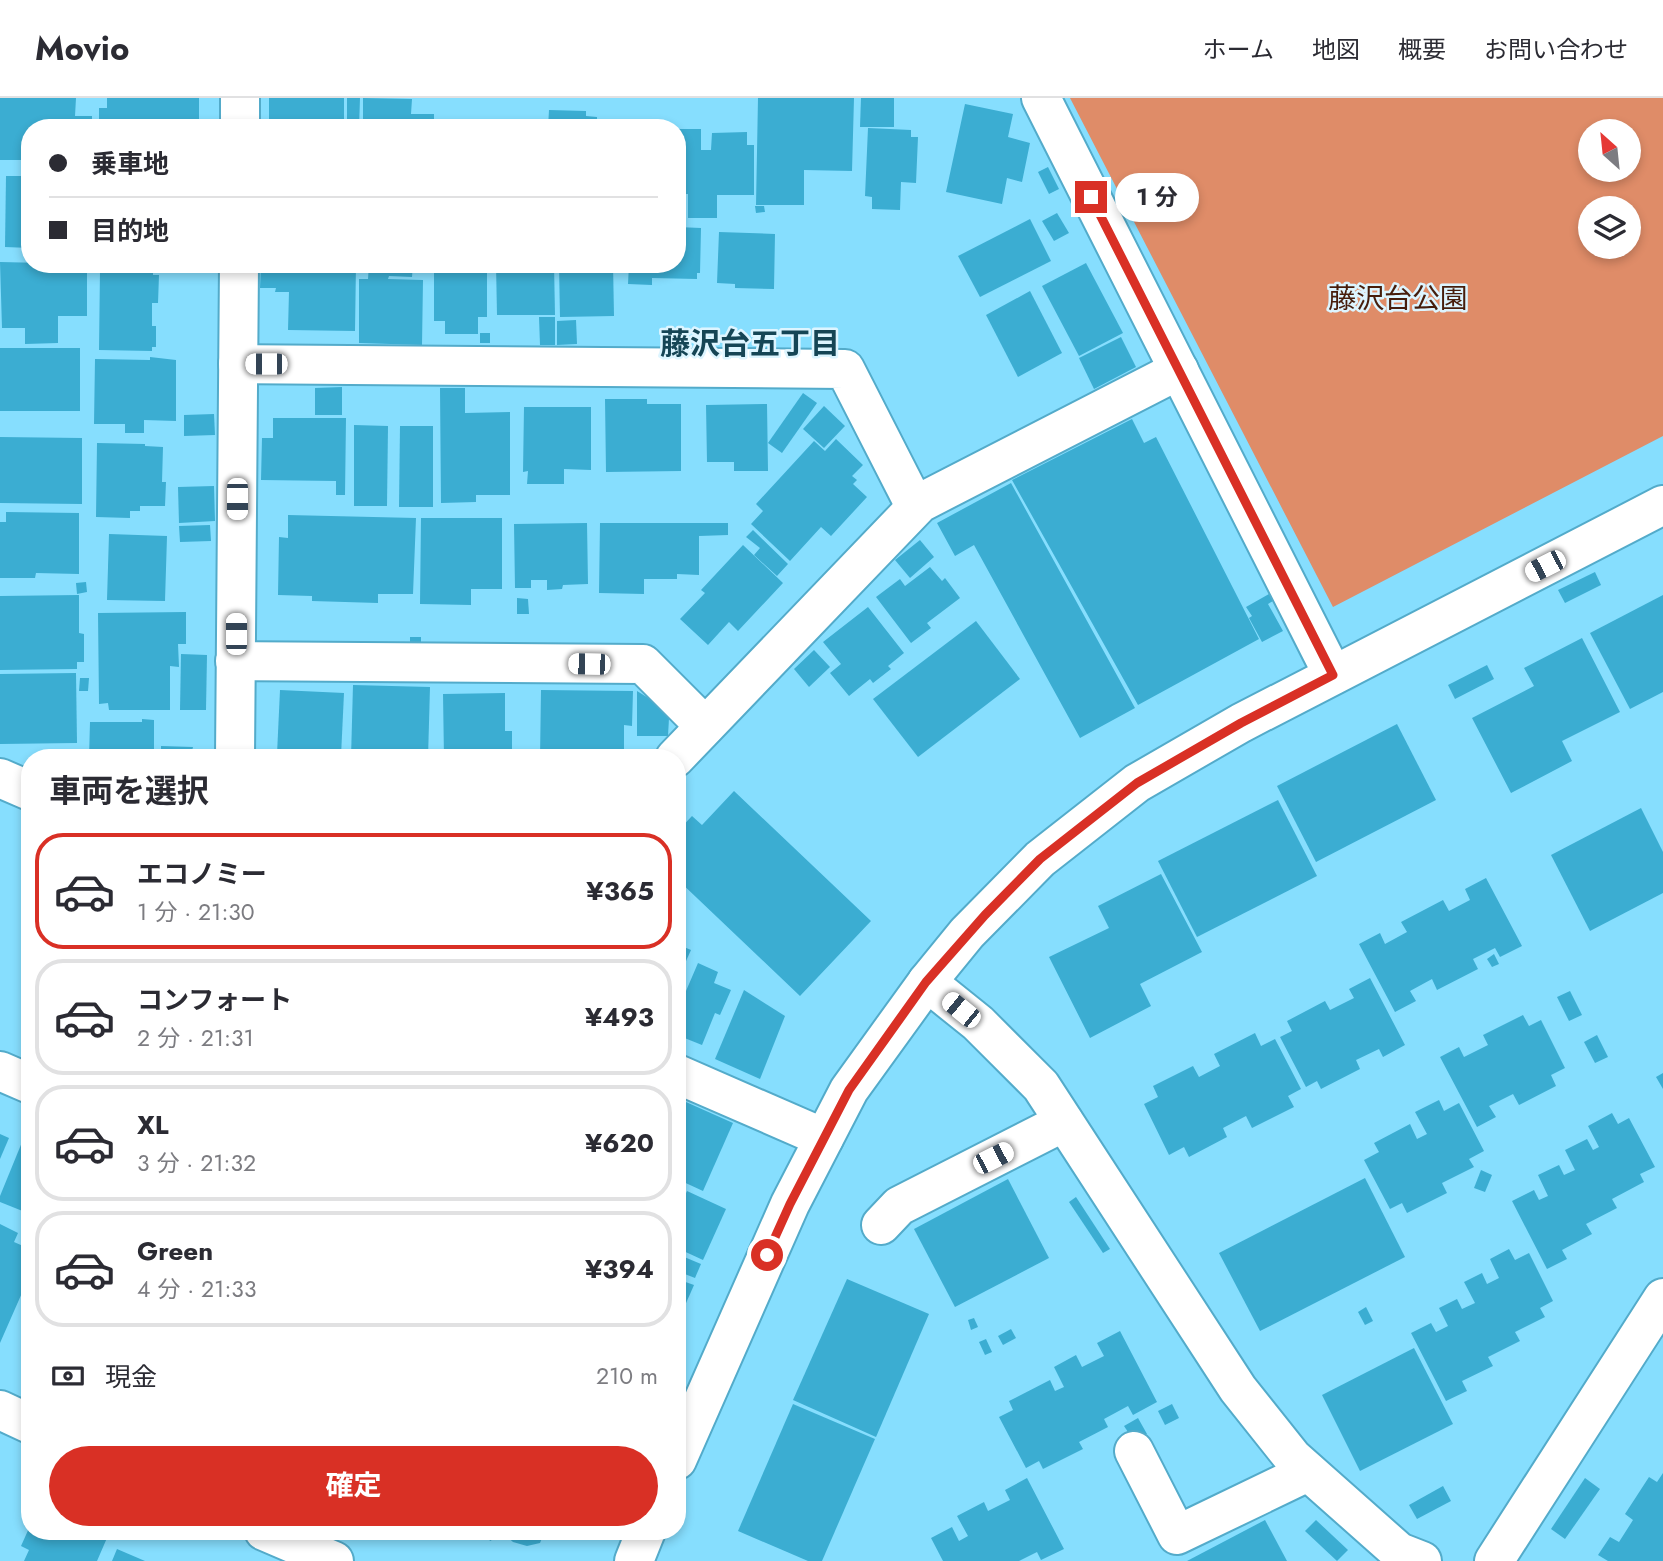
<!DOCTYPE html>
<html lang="ja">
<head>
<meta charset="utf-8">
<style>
	:root { --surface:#fff; --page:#f7f7f7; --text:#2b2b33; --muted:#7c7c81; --line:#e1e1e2; --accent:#d93025 }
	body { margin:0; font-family:Jost,"Noto Sans JP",sans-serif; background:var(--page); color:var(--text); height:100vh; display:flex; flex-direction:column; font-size:26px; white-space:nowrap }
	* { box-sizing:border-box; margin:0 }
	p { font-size:23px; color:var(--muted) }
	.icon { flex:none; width:38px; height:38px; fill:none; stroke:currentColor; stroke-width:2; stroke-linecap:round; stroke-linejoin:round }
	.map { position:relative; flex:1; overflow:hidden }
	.sheet { position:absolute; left:21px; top:651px; width:665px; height:791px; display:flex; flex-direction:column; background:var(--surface); border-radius:28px; box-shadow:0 4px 10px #0003 }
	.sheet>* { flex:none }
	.banner { position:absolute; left:21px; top:21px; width:665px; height:154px; border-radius:28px; box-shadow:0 4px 10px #0003; display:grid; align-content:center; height:154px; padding:0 28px; background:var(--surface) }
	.needle { width:46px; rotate:333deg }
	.buttons { position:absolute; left:1578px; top:21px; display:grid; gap:14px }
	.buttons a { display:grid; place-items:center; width:63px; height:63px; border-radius:50%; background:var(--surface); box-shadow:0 4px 10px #0003; font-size:35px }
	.end { position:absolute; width:32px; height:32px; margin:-16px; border:9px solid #d93025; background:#fff; box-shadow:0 0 0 4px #fff }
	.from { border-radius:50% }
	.bubble { position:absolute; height:49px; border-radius:24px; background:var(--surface); box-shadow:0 4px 10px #0003; font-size:23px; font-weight:700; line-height:49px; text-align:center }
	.car { position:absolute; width:21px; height:42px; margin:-21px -10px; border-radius:9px; box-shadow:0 0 5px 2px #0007; background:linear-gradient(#fff 24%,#345 0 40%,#fff 0 76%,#345 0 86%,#fff 0) }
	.banner b { display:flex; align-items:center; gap:24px; height:66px; font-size:26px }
	.banner b+b { border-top:2px solid var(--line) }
	.banner i { width:18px; height:18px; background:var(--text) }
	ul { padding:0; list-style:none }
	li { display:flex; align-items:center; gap:21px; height:116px; margin:0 14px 10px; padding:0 14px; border:4px solid var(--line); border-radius:28px }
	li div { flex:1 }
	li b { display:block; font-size:26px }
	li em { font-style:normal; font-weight:700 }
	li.active { border-color:var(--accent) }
	li>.icon { width:63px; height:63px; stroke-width:1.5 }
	h2 { padding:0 28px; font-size:32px; line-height:84px }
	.pay { display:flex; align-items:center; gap:18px; height:77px; padding:0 28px; font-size:26px }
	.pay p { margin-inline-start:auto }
	.action { display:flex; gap:14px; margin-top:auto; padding:14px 28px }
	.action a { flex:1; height:80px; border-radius:42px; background:var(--accent); color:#fff; font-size:28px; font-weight:700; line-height:80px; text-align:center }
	header { display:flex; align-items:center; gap:42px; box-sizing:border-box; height:98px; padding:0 35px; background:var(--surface); border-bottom:2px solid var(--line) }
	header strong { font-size:33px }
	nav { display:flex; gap:38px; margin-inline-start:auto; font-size:24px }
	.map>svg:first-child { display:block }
	.green { fill:#df8c68; fill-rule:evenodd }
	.building { fill:#3badd2 }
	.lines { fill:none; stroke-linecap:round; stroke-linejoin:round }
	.minor-casing { stroke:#53abca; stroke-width:42 }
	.minor { stroke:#fff; stroke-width:38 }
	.route { stroke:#d93025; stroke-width:9 }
	.labels { text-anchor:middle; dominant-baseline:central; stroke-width:5; stroke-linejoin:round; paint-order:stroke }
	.park-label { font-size:28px; fill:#461d0b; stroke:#ddf5ff }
	.neighbourhood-label { font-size:30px; font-weight:bold; fill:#154555; stroke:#ddf5ff }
</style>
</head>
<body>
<header>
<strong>Movio</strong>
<nav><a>ホーム</a><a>地図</a><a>概要</a><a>お問い合わせ</a></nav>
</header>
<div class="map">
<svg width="1663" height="1463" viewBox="0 0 1663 1463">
	<rect width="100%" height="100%" fill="#86defe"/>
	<path class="green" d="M1070,0H1663V338L1333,509ZM1591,33H1629V72H1591ZM1591,110H1629V149H1591Z"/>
	<g class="building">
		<polygon points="0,0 76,0 75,18 92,18 92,30 30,30 30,62 0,62"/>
		<polygon points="107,0 199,0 199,30 99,30 99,10 107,10"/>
		<rect x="269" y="0" width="75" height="30"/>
		<polygon points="347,0 360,0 359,30 347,30"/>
		<polygon points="363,0 412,1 411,16 434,16 434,30 363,30"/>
		<polygon points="758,0 854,0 852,73 804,72 804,107 756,107"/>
		<polygon points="861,0 894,0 894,29 860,29"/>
		<polygon points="965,6 1013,16 1008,39 1030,45 1022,84 1007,80 1002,106 946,94"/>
		<polygon points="549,12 586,13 586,18 597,19 597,30 548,30"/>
		<polygon points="618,25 646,26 646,30 618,30"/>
		<polygon points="868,30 911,32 911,39 918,39 916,85 901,84 900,112 872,111 872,99 865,98"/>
		<polygon points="677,31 701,31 701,52 711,52 712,35 747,34 747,47 754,47 754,97 717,97 717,120 688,120 688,96 677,96"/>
		<polygon points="1048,69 1059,91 1049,96 1038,74"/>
		<polygon points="6,78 30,78 30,150 5,149"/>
		<polygon points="755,108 764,108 765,114 756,115"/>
		<polygon points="1057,115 1069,135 1054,143 1042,123"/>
		<polygon points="1030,121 1051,163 980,199 958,158"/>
		<polygon points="677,129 701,130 700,175 697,175 697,181 652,180 652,187 628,186 629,166 677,166"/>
		<polygon points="719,134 775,136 774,191 735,190 735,186 717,185"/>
		<polygon points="0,164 87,166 87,218 58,218 58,245 25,246 25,230 2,230"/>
		<polygon points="1086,165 1123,235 1079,258 1042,188"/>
		<polygon points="261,166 356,166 355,233 288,232 289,194 275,194 276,190 260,190"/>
		<polygon points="369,166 413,166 412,179 389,178 388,181 423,182 422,247 359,245 359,181 368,181"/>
		<polygon points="434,166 487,166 487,219 478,219 478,236 445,236 445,223 434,223"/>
		<polygon points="496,166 554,166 555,217 497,217"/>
		<polygon points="559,166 613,166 614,218 560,219"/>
		<polygon points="100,172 153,174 153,177 159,177 158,205 152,205 152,228 156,228 156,249 152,249 152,253 99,252"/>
		<polygon points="1030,193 1062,255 1018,279 986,217"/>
		<polygon points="539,219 555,219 555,247 540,247"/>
		<polygon points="576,222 577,246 557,247 557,223"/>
		<rect x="480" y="235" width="10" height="10"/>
		<polygon points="1121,239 1136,269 1094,291 1079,260"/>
		<rect x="0" y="250" width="80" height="63"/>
		<polygon points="150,259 176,262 176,323 144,322 144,335 125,335 125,326 94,326 95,261 150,262"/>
		<polygon points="342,289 342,317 315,317 315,290"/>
		<polygon points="440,290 465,290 465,315 510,314 510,397 476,397 476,404 441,405"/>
		<polygon points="803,295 817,305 782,355 768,345"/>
		<polygon points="605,301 647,301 647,306 681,306 681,373 606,374"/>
		<polygon points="767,306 768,373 734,373 734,364 707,364 706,307"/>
		<polygon points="824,308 845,328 824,350 803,331"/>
		<polygon points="524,309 591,309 591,372 564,371 564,386 527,386 528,373 523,374"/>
		<polygon points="214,316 215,337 184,338 184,317"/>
		<polygon points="273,320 346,320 345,397 336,397 336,383 261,382 262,340 273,340"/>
		<polygon points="1132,321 1144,345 1156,339 1259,541 1138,607 1012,382"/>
		<polygon points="354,327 388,328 387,408 354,408"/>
		<polygon points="400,328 433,328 433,409 399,409"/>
		<polygon points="0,339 82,340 82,406 0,405"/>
		<polygon points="836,341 863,367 852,378 857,382 853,386 867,399 831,438 821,429 790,463 751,426 763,413 756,406 814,343 825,353"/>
		<polygon points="97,345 145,346 145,348 163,349 162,384 166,384 165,408 140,408 140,413 130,413 130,420 96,419"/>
		<polygon points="1011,385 1135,610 1080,640 974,447 955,458 937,425"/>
		<polygon points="214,388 215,423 179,425 178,389"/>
		<polygon points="6,414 79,415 79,476 36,475 35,480 0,480 0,424 6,424"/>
		<polygon points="288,417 416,420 413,496 378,496 378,505 312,503 312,498 278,497 279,439 288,440"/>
		<polygon points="421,420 502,420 502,491 471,491 471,507 420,506"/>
		<polygon points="587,425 588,486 563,487 562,491 547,492 547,482 531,482 531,490 515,490 514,426"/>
		<polygon points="600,425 728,425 728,437 699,438 699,477 677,476 677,481 644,481 644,496 599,495"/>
		<polygon points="210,427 211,443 180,444 179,428"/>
		<polygon points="753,432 788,466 777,478 754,457 760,450 746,439"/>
		<polygon points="109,436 167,438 165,503 107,502"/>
		<polygon points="920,442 934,459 910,480 895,462"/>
		<polygon points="743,447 783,485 738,533 729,524 708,547 680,521 705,495 701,492"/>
		<polygon points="930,469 942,483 945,480 960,500 927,525 931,530 911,545 876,499 900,481 905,488"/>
		<polygon points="1595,474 1601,487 1565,505 1558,492"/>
		<polygon points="86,484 87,494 77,496 76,485"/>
		<polygon points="1269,496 1273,503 1268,506 1283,533 1262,544 1249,520 1252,518 1246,509"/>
		<polygon points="79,497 79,535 84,536 84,564 77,564 77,571 0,572 0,498"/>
		<polygon points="1663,497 1663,594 1630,611 1590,535"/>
		<polygon points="517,500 528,501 529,516 517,516"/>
		<polygon points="868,509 904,555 888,568 891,571 873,585 870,581 849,598 830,575 841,566 823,544"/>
		<polygon points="186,514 186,546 178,546 179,569 170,568 170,612 109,612 108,605 99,606 98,515"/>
		<polygon points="976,523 1020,581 918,659 873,601"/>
		<rect x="410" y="539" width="11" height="6"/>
		<polygon points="1582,540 1620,614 1562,643 1572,663 1511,695 1472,620 1534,588 1524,570"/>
		<polygon points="814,552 830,569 809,589 794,571"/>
		<polygon points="181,556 207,557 206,612 180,612"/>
		<polygon points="1487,567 1494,581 1455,601 1448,587"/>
		<polygon points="76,575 77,645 0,646 0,576"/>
		<polygon points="80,580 89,580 88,593 79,593"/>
		<polygon points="353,587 430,589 428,660 351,660"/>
		<polygon points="280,592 344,595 341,658 277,656"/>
		<polygon points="541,592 633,593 632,628 624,627 624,655 617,655 617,660 540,660"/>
		<polygon points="637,593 658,606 669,620 668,638 637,638"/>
		<polygon points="505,595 505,633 512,633 512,660 444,660 443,596"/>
		<polygon points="142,621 154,622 154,654 147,654 147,660 89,660 90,624 142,624"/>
		<polygon points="1397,626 1436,702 1316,764 1277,688"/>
		<polygon points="161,648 193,649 192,653 209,653 209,660 161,660"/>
		<polygon points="734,693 871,823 800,898 677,781 677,734 692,718 702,727"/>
		<polygon points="1278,702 1317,778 1197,839 1158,763"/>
		<polygon points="1641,710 1663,754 1663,795 1590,833 1551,757"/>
		<polygon points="1161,776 1202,854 1140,886 1151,908 1090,940 1049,859 1109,830 1098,808"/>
		<polygon points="1486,780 1522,848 1500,859 1495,850 1473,861 1478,871 1437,892 1432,881 1410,893 1416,903 1395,914 1359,846 1380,835 1385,846 1407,834 1401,824 1443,802 1449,813 1470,802 1465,791"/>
		<polygon points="677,846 691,852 677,883"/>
		<polygon points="1494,856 1499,866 1492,869 1487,861"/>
		<polygon points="698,865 718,874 714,885 731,892 720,917 715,915 702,947 677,937 679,924 677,914"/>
		<polygon points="1370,880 1405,947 1383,959 1379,951 1356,962 1360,971 1321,991 1317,983 1306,989 1280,939 1292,933 1287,923 1325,903 1330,912 1354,900 1349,891"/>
		<polygon points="744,892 785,918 760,981 715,961"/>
		<polygon points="1570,893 1582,917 1569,923 1557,899"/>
		<polygon points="1523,917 1529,928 1541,922 1565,970 1551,977 1556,988 1519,1007 1513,996 1489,1008 1496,1019 1477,1029 1440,959 1459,949 1464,959 1488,947 1483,937"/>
		<polygon points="1255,935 1261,948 1275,941 1301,991 1288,998 1294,1009 1252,1030 1246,1018 1223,1030 1227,1039 1189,1059 1184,1049 1169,1057 1144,1006 1158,999 1153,988 1193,968 1199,979 1220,968 1214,956"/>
		<polygon points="1597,937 1608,959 1595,965 1584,944"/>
		<polygon points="1663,975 1663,991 1656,979"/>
		<polygon points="677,1000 733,1025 703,1093 677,1081"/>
		<polygon points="1439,1002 1444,1013 1459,1005 1484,1053 1469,1061 1474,1069 1442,1085 1447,1095 1407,1115 1402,1105 1390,1111 1364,1062 1379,1054 1374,1045 1410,1026 1417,1041 1427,1036 1415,1014"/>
		<polygon points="1612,1015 1618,1026 1629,1020 1655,1069 1640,1076 1644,1084 1612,1101 1617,1110 1586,1126 1592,1136 1562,1152 1567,1161 1547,1171 1512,1103 1534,1092 1539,1102 1548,1098 1538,1077 1559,1067 1564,1077 1575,1072 1565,1052 1587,1041 1593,1052 1599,1049 1588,1028"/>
		<polygon points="27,1032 30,1034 30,1116 0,1104 0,1098"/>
		<polygon points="0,1036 9,1040 0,1061"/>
		<polygon points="1481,1072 1492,1077 1485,1094 1474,1090"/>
		<polygon points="1365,1080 1405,1159 1260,1233 1219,1155"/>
		<polygon points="1008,1081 1049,1160 955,1209 914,1131"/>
		<polygon points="677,1088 685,1091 677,1110"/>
		<polygon points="687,1093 726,1111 703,1162 677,1150 677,1114"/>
		<polygon points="1076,1099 1110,1151 1103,1155 1069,1104"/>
		<polygon points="0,1126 18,1135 14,1144 30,1151 30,1157 22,1176 29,1179 0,1245"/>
		<polygon points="1509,1151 1515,1162 1529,1155 1553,1203 1540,1210 1545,1219 1515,1234 1520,1243 1488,1259 1493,1268 1462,1283 1467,1293 1446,1303 1411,1235 1431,1225 1436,1234 1448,1228 1439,1210 1457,1201 1462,1211 1475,1205 1464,1184 1482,1175 1487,1186 1499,1180 1490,1161"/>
		<polygon points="677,1156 701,1166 695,1180 677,1173"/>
		<polygon points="677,1181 694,1187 683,1212 677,1210"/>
		<polygon points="847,1181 929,1216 876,1339 793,1302"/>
		<polygon points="1366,1209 1373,1223 1365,1227 1358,1214"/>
		<polygon points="974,1220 978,1229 971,1232 968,1222"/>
		<polygon points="1011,1231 1016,1240 1003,1247 998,1238"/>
		<polygon points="1120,1233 1157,1304 1133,1317 1128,1308 1104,1321 1108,1329 1079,1344 1083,1351 1043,1371 1039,1363 1026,1370 999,1319 1013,1312 1009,1303 1050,1282 1055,1293 1064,1289 1054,1269 1076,1257 1082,1269 1104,1258 1097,1245"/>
		<polygon points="986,1241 992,1254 985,1257 979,1244"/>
		<polygon points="1414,1250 1453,1326 1360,1373 1322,1297"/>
		<polygon points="793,1306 875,1341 822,1463 808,1463 738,1433"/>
		<polygon points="1172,1306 1179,1320 1165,1327 1158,1313"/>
		<polygon points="1138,1320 1147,1336 1134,1343 1124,1328"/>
		<polygon points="1663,1375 1663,1463 1608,1463 1598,1457 1610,1439 1619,1444 1633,1422 1625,1416 1649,1379 1657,1384"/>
		<polygon points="1027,1380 1064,1451 1041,1462 1037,1454 1019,1463 943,1463 931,1440 952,1429 959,1443 968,1438 957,1418 984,1404 988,1413 1010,1402 1005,1392"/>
		<polygon points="1585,1380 1600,1391 1565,1441 1551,1431"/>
		<polygon points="1443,1388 1451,1403 1417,1421 1409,1407"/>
		<polygon points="1265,1422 1287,1463 1187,1463"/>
		<polygon points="1316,1422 1348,1452 1337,1463 1305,1433"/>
		<polygon points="30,1428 30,1433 110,1433 97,1463 24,1463 29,1452 21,1448"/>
		<polygon points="470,1433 495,1433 491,1443"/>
		<polygon points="501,1433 545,1433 540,1445 527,1448 513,1444"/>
		<polygon points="117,1451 145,1463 112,1463"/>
	</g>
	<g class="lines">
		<defs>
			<g id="minor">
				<polyline points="1041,0 1333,577"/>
				<polyline points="240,30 240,0"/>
				<polyline points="238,266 845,271 915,408"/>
				<polyline points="235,563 643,566 705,628"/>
				<polyline points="235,660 239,166"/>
				<polyline points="675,660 920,405 1179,272"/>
				<polyline points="0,680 30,693"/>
				<polyline points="927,884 978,925 1041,988 1238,1291 1293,1360 1399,1454 1422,1463"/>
				<polyline points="0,973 30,986"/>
				<polyline points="677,976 824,1040"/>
				<polyline points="881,1127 899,1108 1064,1024"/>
				<polyline points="0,1312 30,1326"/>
				<polyline points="1134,1353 1177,1437 1308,1374"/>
				<polyline points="677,1362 790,1106 849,992 927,884 967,835 1040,761 1137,685 1241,625 1663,407"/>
				<polyline points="264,1433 334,1463"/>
				<polyline points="634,1463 646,1433"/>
				<polyline points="1494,1463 1663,1200"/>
			</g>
		</defs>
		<use href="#minor" class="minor-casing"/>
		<use href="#minor" class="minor"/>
	</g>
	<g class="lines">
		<polyline class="route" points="767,1157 790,1106 849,992 926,884 985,817 1040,761 1137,685 1241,625 1333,577 1091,99"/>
	</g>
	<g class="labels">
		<g class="park-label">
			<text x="1398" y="200">藤沢台公園</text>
		</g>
		<g class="neighbourhood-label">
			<text x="750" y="245">藤沢台五丁目</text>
		</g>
	</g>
</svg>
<div class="buttons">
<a><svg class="needle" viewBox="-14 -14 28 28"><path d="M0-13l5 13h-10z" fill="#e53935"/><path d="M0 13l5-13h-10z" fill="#7c7c81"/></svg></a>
<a><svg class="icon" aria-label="layers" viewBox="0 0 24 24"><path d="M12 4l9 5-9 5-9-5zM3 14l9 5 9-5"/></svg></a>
</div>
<i class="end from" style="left:767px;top:1157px"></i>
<i class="end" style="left:1091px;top:99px"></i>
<div class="bubble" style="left:1115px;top:75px;width:84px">1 分</div>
<i class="car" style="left:266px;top:266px;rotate:270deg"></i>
<i class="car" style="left:237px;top:401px;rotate:180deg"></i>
<i class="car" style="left:1545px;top:468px;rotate:243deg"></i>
<i class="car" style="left:236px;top:536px;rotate:0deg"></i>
<i class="car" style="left:589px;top:566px;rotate:271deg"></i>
<i class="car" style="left:961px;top:912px;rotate:309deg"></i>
<i class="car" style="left:993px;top:1060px;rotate:63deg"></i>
<div class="banner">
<b><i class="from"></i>乗車地</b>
<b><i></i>目的地</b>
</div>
<section class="sheet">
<h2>車両を選択</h2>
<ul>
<li class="active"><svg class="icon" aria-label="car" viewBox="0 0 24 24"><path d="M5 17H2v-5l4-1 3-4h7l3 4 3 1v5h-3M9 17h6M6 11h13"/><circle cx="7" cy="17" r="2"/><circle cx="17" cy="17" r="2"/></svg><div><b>エコノミー</b><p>1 分 · 21:30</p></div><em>¥365</em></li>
<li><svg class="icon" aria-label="car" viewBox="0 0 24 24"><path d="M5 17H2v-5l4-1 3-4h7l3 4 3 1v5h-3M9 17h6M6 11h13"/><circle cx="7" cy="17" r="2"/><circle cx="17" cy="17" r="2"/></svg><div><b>コンフォート</b><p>2 分 · 21:31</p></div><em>¥493</em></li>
<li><svg class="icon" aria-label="car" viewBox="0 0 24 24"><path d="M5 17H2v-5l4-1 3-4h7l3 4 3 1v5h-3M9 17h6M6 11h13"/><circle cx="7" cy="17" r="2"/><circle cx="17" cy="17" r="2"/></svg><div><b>XL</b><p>3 分 · 21:32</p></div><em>¥620</em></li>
<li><svg class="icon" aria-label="car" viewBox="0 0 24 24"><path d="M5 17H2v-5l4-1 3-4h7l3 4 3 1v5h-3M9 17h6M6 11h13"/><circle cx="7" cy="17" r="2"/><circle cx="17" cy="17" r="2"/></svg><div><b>Green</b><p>4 分 · 21:33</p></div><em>¥394</em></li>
</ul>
<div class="pay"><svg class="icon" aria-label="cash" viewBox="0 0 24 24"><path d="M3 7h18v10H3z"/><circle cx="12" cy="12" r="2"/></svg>現金<p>210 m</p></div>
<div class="action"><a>確定</a></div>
</section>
</div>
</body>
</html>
